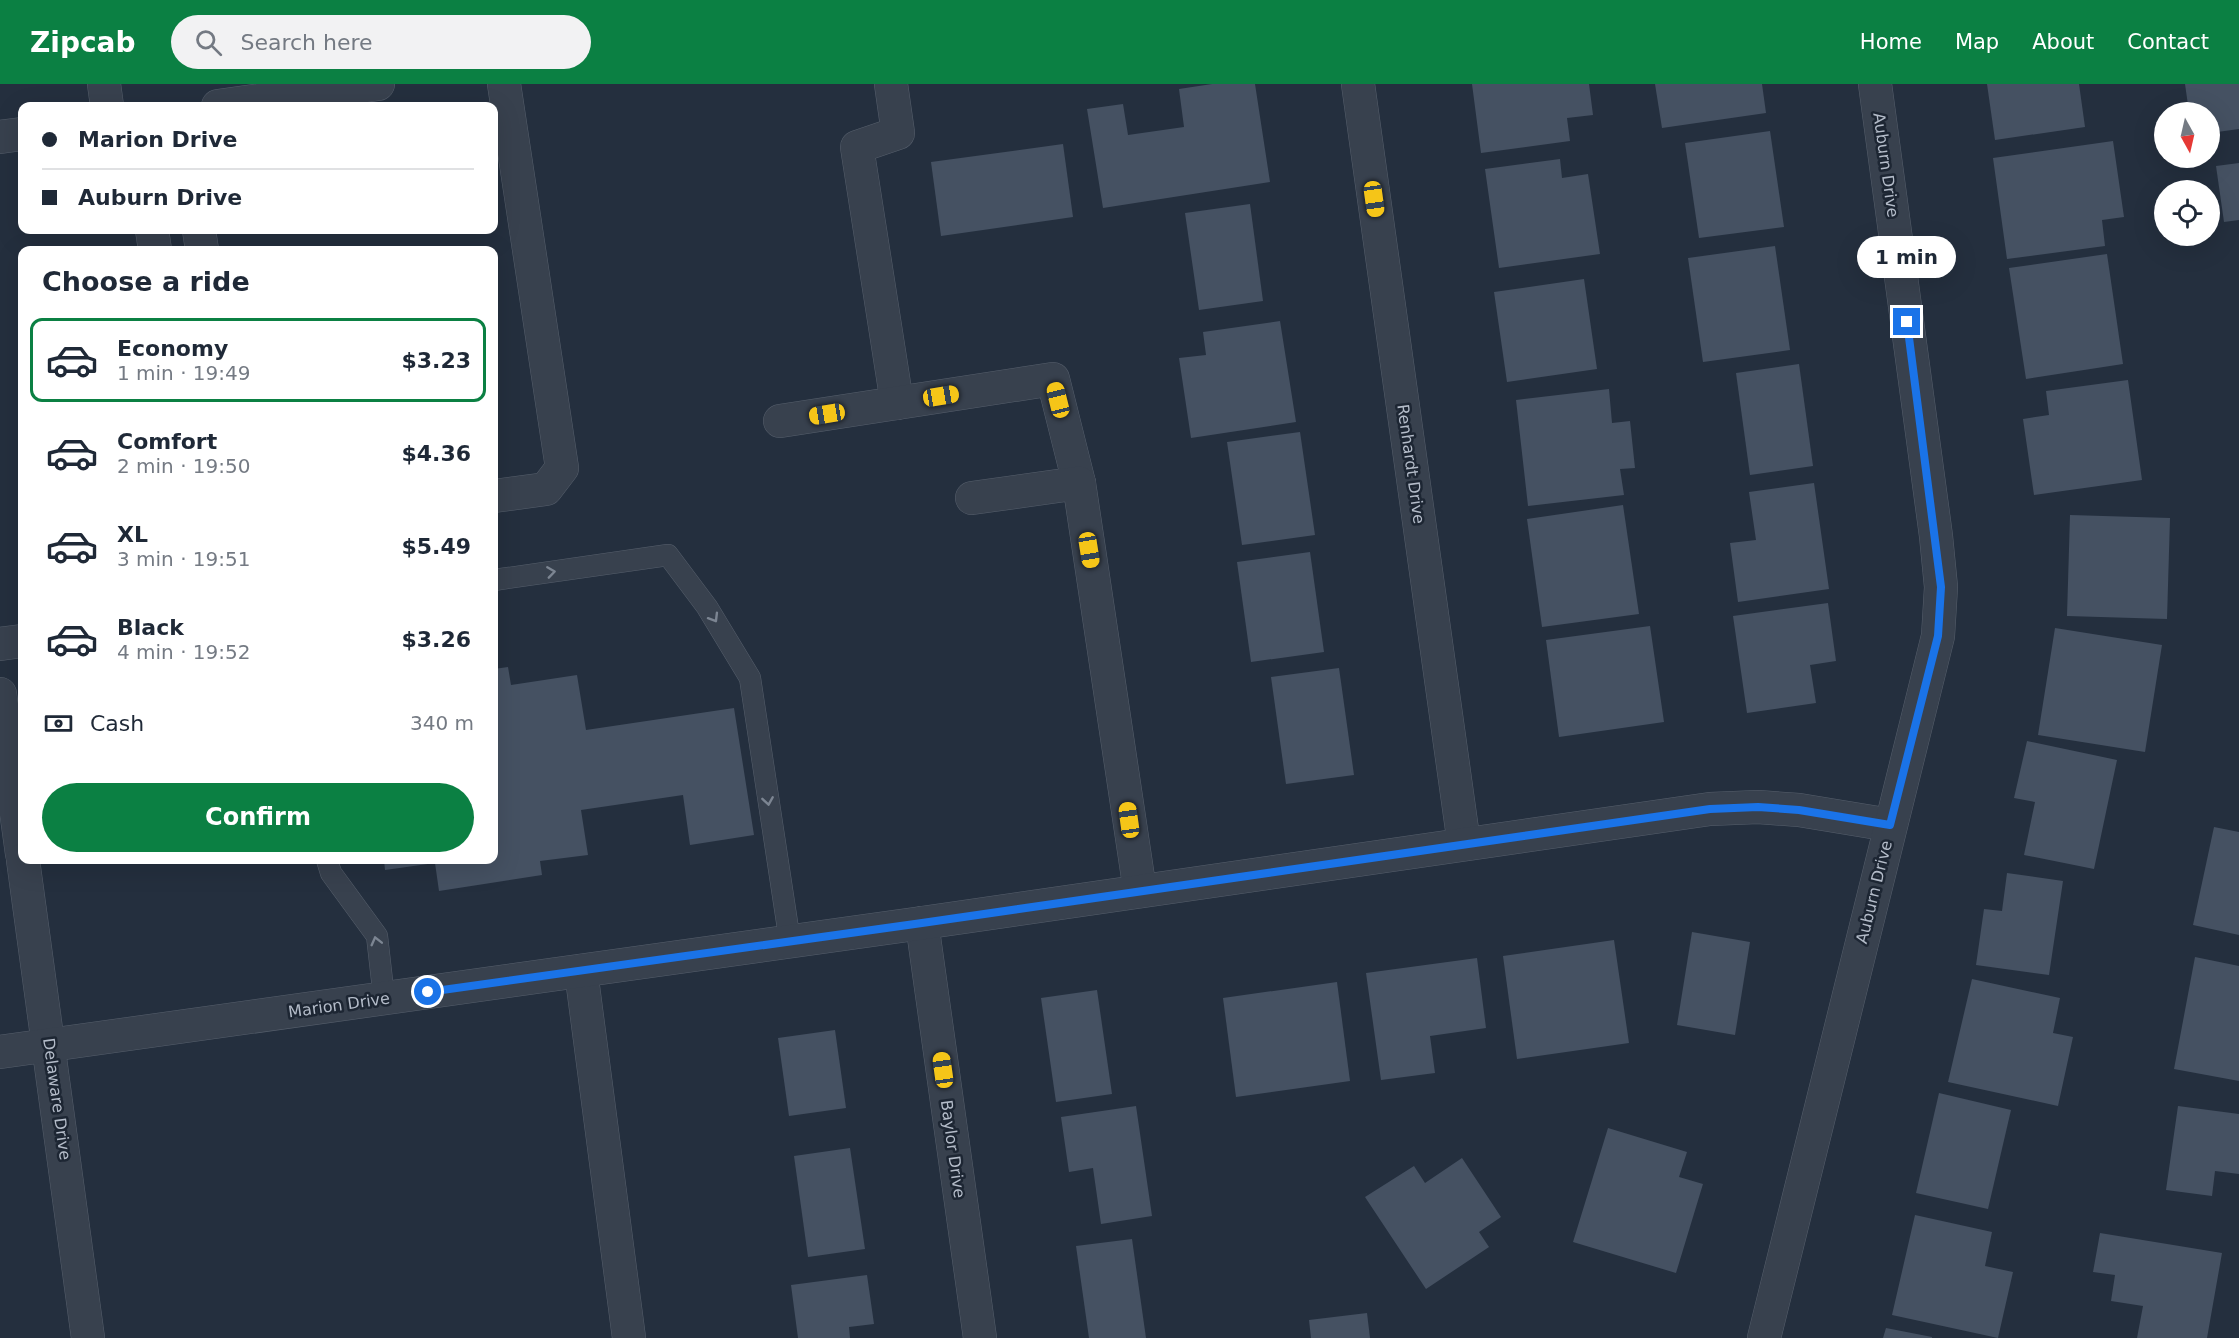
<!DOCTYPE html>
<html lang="en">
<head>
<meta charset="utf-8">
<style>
	:root { --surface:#fff; --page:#f2f2f3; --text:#1f2937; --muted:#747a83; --line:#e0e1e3; --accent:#0b8043 }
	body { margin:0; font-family:"DejaVu Sans",sans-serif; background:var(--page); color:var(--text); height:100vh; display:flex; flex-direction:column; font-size:22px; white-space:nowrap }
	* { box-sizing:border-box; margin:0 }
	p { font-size:20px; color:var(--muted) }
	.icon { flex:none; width:33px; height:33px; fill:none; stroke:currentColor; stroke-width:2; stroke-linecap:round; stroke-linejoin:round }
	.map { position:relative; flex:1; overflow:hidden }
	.drawer { position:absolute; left:18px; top:162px; width:480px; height:618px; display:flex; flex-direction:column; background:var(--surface); border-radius:12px; box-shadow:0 6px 24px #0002 }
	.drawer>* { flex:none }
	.hud { position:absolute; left:18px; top:18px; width:480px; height:132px; border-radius:12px; box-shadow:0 6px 24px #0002; display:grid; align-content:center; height:132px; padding:0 24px; background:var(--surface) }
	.needle { width:39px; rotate:172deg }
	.buttons { position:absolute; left:2154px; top:18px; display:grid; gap:12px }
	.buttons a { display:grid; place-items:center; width:66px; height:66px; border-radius:50%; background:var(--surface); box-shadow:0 6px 24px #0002; font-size:30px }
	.end { position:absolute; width:27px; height:27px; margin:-14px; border:8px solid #1a73e8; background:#fff; box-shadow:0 0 0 3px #fff }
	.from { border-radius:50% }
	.bubble { position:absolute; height:42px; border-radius:21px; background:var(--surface); box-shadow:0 6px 24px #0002; font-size:20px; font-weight:800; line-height:42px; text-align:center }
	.car { position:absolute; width:18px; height:36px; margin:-18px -9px; border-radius:8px; box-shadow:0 0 4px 2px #0007; background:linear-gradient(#f5c518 24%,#345 0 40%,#f5c518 0 76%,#345 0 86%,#f5c518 0) }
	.hud b { display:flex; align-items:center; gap:21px; height:57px; font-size:22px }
	.hud b+b { border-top:2px solid var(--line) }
	.hud i { width:15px; height:15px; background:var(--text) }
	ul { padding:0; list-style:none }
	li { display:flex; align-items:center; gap:18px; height:84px; margin:0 12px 9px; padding:0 12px; border:3px solid transparent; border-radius:12px }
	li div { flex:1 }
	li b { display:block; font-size:22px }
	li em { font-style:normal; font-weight:800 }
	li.active { border-color:var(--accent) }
	li>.icon { width:54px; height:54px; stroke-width:1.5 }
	h2 { padding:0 24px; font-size:27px; line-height:72px }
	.pay { display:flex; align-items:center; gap:15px; height:66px; padding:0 24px; font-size:22px }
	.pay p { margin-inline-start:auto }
	.button { display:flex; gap:12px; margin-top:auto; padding:12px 24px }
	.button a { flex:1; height:69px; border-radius:36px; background:var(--accent); color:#fff; font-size:24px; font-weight:800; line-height:69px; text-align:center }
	header { display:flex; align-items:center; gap:36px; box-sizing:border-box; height:84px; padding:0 30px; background:var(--accent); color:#fff }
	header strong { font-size:28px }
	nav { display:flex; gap:33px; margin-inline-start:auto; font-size:21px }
	.search { width:420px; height:54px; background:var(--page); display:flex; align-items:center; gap:15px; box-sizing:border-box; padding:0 21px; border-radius:33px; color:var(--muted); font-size:22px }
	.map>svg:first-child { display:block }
	.building { fill:#455162 }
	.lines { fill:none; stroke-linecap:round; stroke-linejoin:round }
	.lane-casing { stroke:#565f6c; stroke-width:22 }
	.street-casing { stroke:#565f6c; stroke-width:34 }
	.lane { stroke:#38414e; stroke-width:21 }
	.street { stroke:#38414e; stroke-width:33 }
	.oneway { stroke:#7c8592 }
	.route { stroke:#1a73e8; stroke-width:8 }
	.labels { text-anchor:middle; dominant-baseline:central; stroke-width:5; stroke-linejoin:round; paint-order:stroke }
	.street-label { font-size:16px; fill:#b4bcc9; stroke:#1d2633 }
</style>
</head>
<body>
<header>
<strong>Zipcab</strong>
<div class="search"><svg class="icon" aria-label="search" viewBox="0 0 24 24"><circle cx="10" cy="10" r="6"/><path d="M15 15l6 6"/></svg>Search here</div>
<nav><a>Home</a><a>Map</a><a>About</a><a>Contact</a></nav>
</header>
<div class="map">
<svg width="2239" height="1254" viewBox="0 0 2239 1254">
	<rect width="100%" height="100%" fill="#242f3e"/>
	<g class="building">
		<polygon points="1212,0 1255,0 1270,98 1103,124 1087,25 1123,20 1128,51 1184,43 1179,5"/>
		<polygon points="1472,0 1589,0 1593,31 1567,34 1570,57 1481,69"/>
		<polygon points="1655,0 1762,0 1766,29 1662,44"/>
		<polygon points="1987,0 2079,0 2085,43 1995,56"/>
		<polygon points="2185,0 2239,0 2239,45 2210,49 2210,28 2189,28"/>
		<polygon points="1770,47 1784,143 1699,154 1685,59"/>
		<polygon points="2113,57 2124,133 2102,136 2105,162 2007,175 1993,74"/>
		<polygon points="1063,60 1073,133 941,152 931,78"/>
		<polygon points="1560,75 1562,94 1588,90 1600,170 1499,184 1485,85"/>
		<polygon points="2239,79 2239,136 2224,138 2216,82"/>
		<polygon points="1250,120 1263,217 1199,226 1185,129"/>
		<polygon points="1775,162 1790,266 1703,278 1688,174"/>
		<polygon points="2107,170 2123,280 2026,295 2009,184"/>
		<polygon points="1584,195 1597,285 1507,298 1494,208"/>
		<polygon points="1280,237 1296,338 1191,354 1179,274 1206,271 1203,248"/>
		<polygon points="1799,280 1813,382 1750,391 1736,289"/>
		<polygon points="2128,296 2142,396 2034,411 2023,335 2049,331 2046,307"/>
		<polygon points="1609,305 1612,339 1630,337 1635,384 1620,385 1624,411 1528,422 1516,316"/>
		<polygon points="1300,348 1315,451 1242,461 1227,358"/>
		<polygon points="1814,399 1829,505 1738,518 1730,459 1756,456 1749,408"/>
		<polygon points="1623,421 1639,530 1542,543 1527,435"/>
		<polygon points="2070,431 2170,434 2167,535 2067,532"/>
		<polygon points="1310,468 1324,568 1251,578 1237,478"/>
		<polygon points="1828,519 1836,577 1810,581 1816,619 1747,629 1733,532"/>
		<polygon points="1650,542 1664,638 1559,653 1546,556"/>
		<polygon points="2055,544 2162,561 2145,668 2038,651"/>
		<polygon points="508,583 511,601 577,591 586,646 734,624 754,751 690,761 683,711 581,726 588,771 540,777 542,791 439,807 435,779 385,786 384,776 494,776 494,585"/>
		<polygon points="1339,584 1354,691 1286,700 1271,593"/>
		<polygon points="2027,657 2117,676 2094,785 2024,771 2035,718 2014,714"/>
		<polygon points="2214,743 2239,748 2239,851 2193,841"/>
		<polygon points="2007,789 2063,797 2049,891 1976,881 1984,825 2002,827"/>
		<polygon points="1692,848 1750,858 1735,951 1677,941"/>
		<polygon points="1614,856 1629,959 1517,975 1503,872"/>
		<polygon points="2195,873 2239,882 2239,997 2174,985"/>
		<polygon points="1477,874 1486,944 1430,952 1435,989 1381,996 1366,889"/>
		<polygon points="1972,895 2060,914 2053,949 2073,953 2058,1022 1948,998"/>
		<polygon points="1337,898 1350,997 1236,1013 1223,914"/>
		<polygon points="1097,906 1112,1010 1056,1018 1041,914"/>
		<polygon points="835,946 846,1024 789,1032 778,954"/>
		<polygon points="1939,1009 2011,1026 1988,1125 1916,1109"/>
		<polygon points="1136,1022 1152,1132 1101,1140 1093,1084 1069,1088 1061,1033"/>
		<polygon points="2178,1022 2239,1030 2239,1090 2215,1087 2212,1112 2166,1106"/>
		<polygon points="1608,1044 1687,1068 1679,1093 1703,1100 1676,1189 1573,1158"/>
		<polygon points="850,1064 865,1165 808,1173 794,1072"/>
		<polygon points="1462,1074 1501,1133 1479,1148 1489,1163 1426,1205 1365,1113 1414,1082 1425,1099"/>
		<polygon points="1915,1131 1992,1148 1985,1182 2013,1188 1998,1254 1892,1231"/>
		<polygon points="2100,1149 2222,1169 2207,1254 2137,1254 2143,1222 2111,1217 2115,1191 2093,1188"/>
		<polygon points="1132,1155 1146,1254 1089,1254 1076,1162"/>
		<polygon points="867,1191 874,1240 849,1243 850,1254 798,1254 791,1201"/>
		<polygon points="1367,1229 1370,1254 1311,1254 1309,1236"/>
		<polygon points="1886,1244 1932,1253 1932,1254 1883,1254"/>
	</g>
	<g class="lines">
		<defs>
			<g id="lane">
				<polyline points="494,496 668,471 707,523 750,594 790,858"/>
				<polyline points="327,776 331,789 377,852 384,914"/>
			</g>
			<g id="street">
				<polyline points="104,0 107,22"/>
				<polyline points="891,0 898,49 857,63 897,319"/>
				<polyline points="1358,0 1464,760"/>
				<polyline points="218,22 378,0"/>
				<polyline points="0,53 22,50"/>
				<polyline points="152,146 155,166"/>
				<polyline points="199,146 202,166"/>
				<polyline points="780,337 1053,295 1079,399"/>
				<polyline points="494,412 546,405 562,384 504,0"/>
				<polyline points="972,414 1079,399 1140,807"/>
				<polyline points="0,560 22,557"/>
				<polyline points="0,610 22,770"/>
				<polyline points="23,776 88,1254"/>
				<polyline points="922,839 980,1254"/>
				<polyline points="581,887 629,1254"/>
				<polyline points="0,968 922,839 1710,725 1758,723 1799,726 1890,741"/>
				<polyline points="1764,1254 1938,552 1941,503 1936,452 1875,0"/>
			</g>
		</defs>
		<use href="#lane" class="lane-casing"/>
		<use href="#street" class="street-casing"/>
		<use href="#lane" class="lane"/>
		<use href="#street" class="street"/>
	</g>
	<defs><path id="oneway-chevron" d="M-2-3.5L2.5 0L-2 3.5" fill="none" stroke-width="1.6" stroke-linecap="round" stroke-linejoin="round" transform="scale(1.5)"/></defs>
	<g class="oneway">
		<use href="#oneway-chevron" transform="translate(551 488) rotate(-8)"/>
		<use href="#oneway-chevron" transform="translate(714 534) rotate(59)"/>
		<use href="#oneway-chevron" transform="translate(768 717) rotate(81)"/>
		<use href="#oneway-chevron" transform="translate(376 857) rotate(-104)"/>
	</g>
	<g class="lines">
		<polyline class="route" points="428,908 922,839 1710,725 1758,723 1799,726 1890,741 1938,552 1941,503 1907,238"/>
	</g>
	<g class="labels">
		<g class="street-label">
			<text transform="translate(1886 81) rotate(82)">Auburn Drive</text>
			<text transform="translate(1411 380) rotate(82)">Renhardt Drive</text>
			<text transform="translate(1874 808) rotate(-76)">Auburn Drive</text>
			<text transform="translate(339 921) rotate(-8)">Marion Drive</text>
			<text transform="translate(57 1015) rotate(82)">Delaware Drive</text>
			<text transform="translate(953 1065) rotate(82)">Baylor Drive</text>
		</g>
	</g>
</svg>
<div class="buttons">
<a><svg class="needle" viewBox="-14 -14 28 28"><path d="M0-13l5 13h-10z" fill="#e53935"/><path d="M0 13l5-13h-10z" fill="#747a83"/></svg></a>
<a><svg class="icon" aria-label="locate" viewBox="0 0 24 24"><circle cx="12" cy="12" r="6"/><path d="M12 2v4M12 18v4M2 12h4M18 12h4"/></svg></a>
</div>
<i class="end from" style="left:428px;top:908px"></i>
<i class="end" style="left:1907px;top:238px"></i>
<div class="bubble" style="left:1857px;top:152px;width:99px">1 min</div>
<i class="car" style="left:1374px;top:115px;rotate:172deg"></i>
<i class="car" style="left:941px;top:312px;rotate:81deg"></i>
<i class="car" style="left:1058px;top:316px;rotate:346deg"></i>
<i class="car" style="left:827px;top:330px;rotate:261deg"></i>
<i class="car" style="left:1089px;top:466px;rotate:171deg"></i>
<i class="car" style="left:1129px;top:736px;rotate:352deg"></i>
<i class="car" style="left:943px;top:986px;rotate:352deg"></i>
<div class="hud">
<b><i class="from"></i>Marion Drive</b>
<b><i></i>Auburn Drive</b>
</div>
<section class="drawer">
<h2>Choose a ride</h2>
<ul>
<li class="active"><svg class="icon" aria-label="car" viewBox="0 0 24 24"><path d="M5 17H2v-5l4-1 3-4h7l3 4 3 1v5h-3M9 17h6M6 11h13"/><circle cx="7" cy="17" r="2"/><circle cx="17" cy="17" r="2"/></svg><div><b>Economy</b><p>1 min · 19:49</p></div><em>$3.23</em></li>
<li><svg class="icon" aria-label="car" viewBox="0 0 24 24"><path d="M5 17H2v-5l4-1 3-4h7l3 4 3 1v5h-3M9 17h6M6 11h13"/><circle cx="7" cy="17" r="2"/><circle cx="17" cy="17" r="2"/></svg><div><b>Comfort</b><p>2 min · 19:50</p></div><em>$4.36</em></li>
<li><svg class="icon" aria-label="car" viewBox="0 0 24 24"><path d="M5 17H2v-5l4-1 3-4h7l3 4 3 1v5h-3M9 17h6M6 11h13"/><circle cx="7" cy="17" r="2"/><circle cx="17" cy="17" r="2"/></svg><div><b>XL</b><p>3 min · 19:51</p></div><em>$5.49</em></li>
<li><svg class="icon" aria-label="car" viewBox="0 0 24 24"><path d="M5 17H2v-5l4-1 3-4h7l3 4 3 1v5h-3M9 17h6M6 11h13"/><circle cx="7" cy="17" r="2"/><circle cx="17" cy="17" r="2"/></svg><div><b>Black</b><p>4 min · 19:52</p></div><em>$3.26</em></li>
</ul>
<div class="pay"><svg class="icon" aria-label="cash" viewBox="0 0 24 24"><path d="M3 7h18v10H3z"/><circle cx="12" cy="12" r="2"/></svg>Cash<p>340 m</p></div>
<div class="button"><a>Confirm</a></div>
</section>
</div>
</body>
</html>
